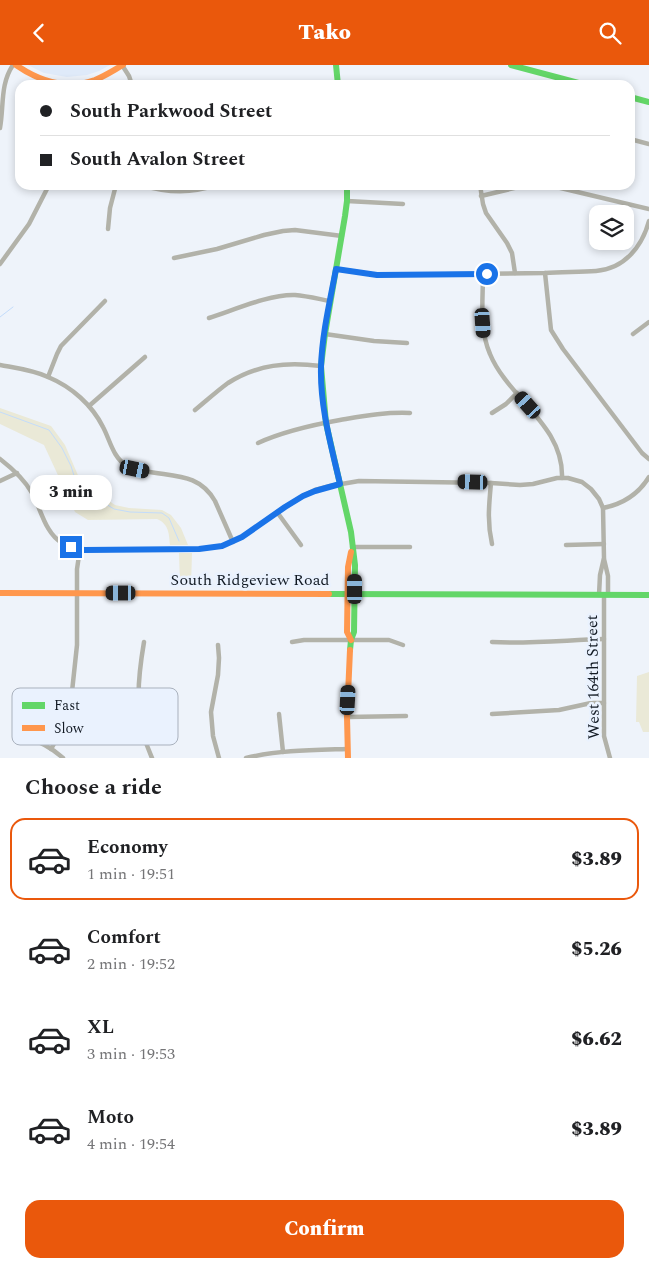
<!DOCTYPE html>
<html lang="en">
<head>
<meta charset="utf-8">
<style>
	:root { --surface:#fff; --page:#f6f6f6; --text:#202124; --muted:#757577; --line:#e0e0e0; --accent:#ea580c }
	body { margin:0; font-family:Spectral,serif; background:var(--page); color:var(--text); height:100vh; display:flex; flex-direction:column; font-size:19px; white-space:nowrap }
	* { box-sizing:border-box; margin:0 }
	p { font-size:16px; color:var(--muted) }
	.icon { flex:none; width:28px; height:28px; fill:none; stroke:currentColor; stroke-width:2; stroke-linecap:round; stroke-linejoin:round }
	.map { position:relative; height:693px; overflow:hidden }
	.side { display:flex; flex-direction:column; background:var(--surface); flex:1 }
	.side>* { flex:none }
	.guide { position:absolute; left:15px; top:15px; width:620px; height:110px; border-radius:15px; box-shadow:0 2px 8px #0003; display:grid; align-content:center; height:110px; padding:0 25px; background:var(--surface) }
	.controls { position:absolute; left:589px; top:140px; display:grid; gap:10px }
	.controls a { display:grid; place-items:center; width:45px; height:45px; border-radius:10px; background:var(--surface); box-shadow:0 2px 8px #0003; font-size:25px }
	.end { position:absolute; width:22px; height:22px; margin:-11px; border:6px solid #1a73e8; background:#fff; box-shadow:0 0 0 2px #fff }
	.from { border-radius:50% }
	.bubble { position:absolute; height:35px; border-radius:15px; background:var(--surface); box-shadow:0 2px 8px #0003; font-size:16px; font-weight:800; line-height:35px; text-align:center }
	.car { position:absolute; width:15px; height:30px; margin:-15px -8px; border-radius:6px; box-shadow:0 0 4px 1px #0007; background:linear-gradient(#222 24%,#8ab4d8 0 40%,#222 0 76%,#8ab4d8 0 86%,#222 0) }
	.guide b { display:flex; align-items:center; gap:18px; height:48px; font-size:19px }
	.guide b+b { border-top:1px solid var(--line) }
	.guide i { width:12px; height:12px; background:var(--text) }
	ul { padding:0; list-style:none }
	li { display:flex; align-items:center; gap:15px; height:82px; margin:0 10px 8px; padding:0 15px; border:2px solid transparent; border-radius:15px }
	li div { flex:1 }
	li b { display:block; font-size:19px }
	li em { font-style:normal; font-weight:800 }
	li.current { border-color:var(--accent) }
	li>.icon { width:45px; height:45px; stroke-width:1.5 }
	h2 { padding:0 25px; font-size:22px; line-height:60px }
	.button { display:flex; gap:10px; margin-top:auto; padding:10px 25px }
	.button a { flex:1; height:58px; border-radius:15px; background:var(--accent); color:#fff; font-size:20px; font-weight:800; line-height:58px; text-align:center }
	header { display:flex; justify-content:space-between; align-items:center; height:65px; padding:0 25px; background:var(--accent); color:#fff; font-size:22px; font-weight:800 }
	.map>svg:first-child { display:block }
	.built { fill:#dfeaf9 }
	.green { fill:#eae9d7 }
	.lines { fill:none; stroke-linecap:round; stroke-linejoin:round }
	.stream { stroke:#c3dcfb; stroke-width:1 }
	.street { stroke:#b2b2a9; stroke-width:4.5 }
	.fast { stroke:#63d668; stroke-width:6 }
	.slow { stroke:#ff974d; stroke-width:6 }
	.route { stroke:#1a73e8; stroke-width:6 }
	.labels { text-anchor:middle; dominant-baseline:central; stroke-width:5; stroke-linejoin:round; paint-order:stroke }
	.street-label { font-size:16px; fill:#121a24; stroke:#eaf2fe }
	.key { fill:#eaf2fe; stroke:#a9b1bd; stroke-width:1 }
	.key-label { font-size:14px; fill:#121a24 }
</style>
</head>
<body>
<header><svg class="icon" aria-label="back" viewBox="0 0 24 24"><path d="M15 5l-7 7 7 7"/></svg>Tako<svg class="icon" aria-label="search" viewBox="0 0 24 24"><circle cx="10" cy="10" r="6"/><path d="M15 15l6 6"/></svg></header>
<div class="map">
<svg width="649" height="693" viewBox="0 0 649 693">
	<rect width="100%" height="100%" fill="#eef3fa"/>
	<polygon class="built" points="28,0 110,0 99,6 87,10 67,12 44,8"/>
	<g class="green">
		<path d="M0,343L51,361L65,380L80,415L88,422L115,440L129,443L162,445L171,450L181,463L188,480H170C169,469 169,459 157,454L88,455L75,447L44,380L0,359Z"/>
		<polygon points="179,488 192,488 191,520 180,520"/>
		<polygon points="649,607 649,667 643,667 639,657 636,657 637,611"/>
	</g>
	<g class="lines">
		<g class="stream">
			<polyline points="0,252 13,242"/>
			<polyline points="0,347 49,365 62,383 71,401 76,417 85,426 114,444 130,447 162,448 169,453 179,476"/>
		</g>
		<g class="street">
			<polyline points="122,0 129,11 132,20"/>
			<path d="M0,63C4,41 0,19 13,0"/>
			<polyline points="630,74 649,79"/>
			<path d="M142,120C167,128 191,129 216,120"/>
			<polyline points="480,120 483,139 486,148 507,178 512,188 515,208"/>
			<polyline points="548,120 649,144"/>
			<polyline points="481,131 527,120"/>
			<polyline points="347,136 403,139"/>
			<polyline points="108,164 110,143 116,120"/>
			<polyline points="174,193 217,184 264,170 283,166 295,165 342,171"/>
			<polyline points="0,199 29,159 49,120"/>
			<path d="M337,204L377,210L545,208C562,207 579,207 596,206C624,204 642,182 649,156"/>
			<polyline points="545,208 551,265 563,284 642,388 649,394"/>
			<path d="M483,209C483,235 479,264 490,289C508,333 564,360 562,413"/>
			<path d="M209,253C234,245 270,229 295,230C307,231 319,234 330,236"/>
			<polyline points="325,269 374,276 407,278"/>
			<polyline points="633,269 649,257"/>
			<path d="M0,300C16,303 33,305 48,312C72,322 92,340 103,362C110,375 113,393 127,401C132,404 139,405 145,406C174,412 199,408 215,436L233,477"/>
			<polyline points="48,312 57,289 61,281 105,236"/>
			<polyline points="89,341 145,292"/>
			<path d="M195,345C206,336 217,326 228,318C258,299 287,297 321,301"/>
			<polyline points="492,348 506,339 517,328"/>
			<path d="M258,378C284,366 312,360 340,355C364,351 385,347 410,348"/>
			<path d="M0,394C13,404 24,414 32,428C41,444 45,468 62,478C69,483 77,483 84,485L199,484L222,481L242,472L285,442L303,431L315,425L330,421L359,416L491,418L520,420L533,419L557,413H568L582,417L591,424L599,434L603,443L604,493L600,510L599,530"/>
			<polyline points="0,416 17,408"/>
			<path d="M491,418C489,440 487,457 492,479"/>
			<path d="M603,443C623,439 638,430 649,412"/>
			<polyline points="277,447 301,480"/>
			<polyline points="566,480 604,479"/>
			<polyline points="352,482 410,482"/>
			<polyline points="604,494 608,511 608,530"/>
			<polyline points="604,530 604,671 610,693"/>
			<path d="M144,577C137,618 134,654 152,693"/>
			<polyline points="292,577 304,575 389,575 403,580"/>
			<path d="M492,577C529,579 567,575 604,574"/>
			<polyline points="218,580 219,593 218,610 211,647 213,671 219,693"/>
			<polyline points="279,649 283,687"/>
			<polyline points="492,649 559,645 591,638 604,638"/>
			<polyline points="347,652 406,651"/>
			<path d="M25,672C39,676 52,683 63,693"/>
			<path d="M51,684C61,668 68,654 71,636L77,580V504L80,484"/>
			<path d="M246,693C279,685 314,685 347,684"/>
		</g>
		<g class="fast">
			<polyline points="336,0 338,20"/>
			<polyline points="511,0 586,20"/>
			<polyline points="630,32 649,37"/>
			<polyline points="347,120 347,136 345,151 325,269 321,301 326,358 351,467 355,500 354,567 351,575 350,585"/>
			<polyline points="329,529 649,530"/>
		</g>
		<g class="slow">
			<path d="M16,0C39,16 67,25 95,15C105,11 114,5 123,0"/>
			<polyline points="351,487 348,502 347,567 351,575"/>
			<polyline points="0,528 329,529"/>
			<polyline points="348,693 347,652 350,585"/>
		</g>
	</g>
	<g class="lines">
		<path class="route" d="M71,482L84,485L199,484L222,481L242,472L285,442L303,431L315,426L340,419C331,380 320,342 321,302C322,269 330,236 336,204L377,210L487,209"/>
	</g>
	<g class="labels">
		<g class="street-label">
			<text x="250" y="515">South Ridgeview Road</text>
			<text transform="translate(593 612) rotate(-91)">West 164th Street</text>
		</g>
	</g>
	<rect x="12" y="623" width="166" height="57" rx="8" class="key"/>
	<rect x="22" y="637" width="23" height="7" fill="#63d668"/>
	<rect x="22" y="660" width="23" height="6" fill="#ff974d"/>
	<g class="key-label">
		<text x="54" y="645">Fast</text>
		<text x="54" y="668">Slow</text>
	</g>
</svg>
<div class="controls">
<a><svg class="icon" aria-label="layers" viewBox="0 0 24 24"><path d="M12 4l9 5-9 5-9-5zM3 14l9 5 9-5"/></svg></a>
</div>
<i class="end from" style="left:487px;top:209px"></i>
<i class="end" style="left:71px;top:482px"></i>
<div class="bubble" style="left:30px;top:410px;width:82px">3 min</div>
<i class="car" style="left:483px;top:258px;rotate:176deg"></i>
<i class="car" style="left:528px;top:340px;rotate:318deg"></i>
<i class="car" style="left:135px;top:404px;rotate:102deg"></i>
<i class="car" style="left:473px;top:417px;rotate:272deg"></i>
<i class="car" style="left:355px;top:524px;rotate:0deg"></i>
<i class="car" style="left:121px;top:528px;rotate:270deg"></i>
<i class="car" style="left:348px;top:635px;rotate:3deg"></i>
<div class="guide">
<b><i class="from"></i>South Parkwood Street</b>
<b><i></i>South Avalon Street</b>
</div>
</div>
<section class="side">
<h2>Choose a ride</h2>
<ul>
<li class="current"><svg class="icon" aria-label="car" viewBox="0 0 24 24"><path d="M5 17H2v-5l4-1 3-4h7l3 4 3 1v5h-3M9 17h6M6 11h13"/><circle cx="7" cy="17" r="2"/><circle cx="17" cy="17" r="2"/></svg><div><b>Economy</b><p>1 min · 19:51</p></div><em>$3.89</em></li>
<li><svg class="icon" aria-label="car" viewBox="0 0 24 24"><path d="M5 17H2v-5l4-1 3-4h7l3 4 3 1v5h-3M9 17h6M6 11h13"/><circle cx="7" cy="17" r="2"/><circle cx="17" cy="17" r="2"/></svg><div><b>Comfort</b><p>2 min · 19:52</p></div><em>$5.26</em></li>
<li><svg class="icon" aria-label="car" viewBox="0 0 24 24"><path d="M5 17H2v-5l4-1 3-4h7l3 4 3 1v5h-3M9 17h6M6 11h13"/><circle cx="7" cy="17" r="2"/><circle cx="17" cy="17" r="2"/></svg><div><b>XL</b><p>3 min · 19:53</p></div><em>$6.62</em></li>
<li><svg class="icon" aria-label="car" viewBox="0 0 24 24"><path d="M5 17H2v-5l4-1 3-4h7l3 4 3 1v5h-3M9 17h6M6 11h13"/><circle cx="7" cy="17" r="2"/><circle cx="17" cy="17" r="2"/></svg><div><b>Moto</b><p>4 min · 19:54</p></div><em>$3.89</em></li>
</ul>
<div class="button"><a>Confirm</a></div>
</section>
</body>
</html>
